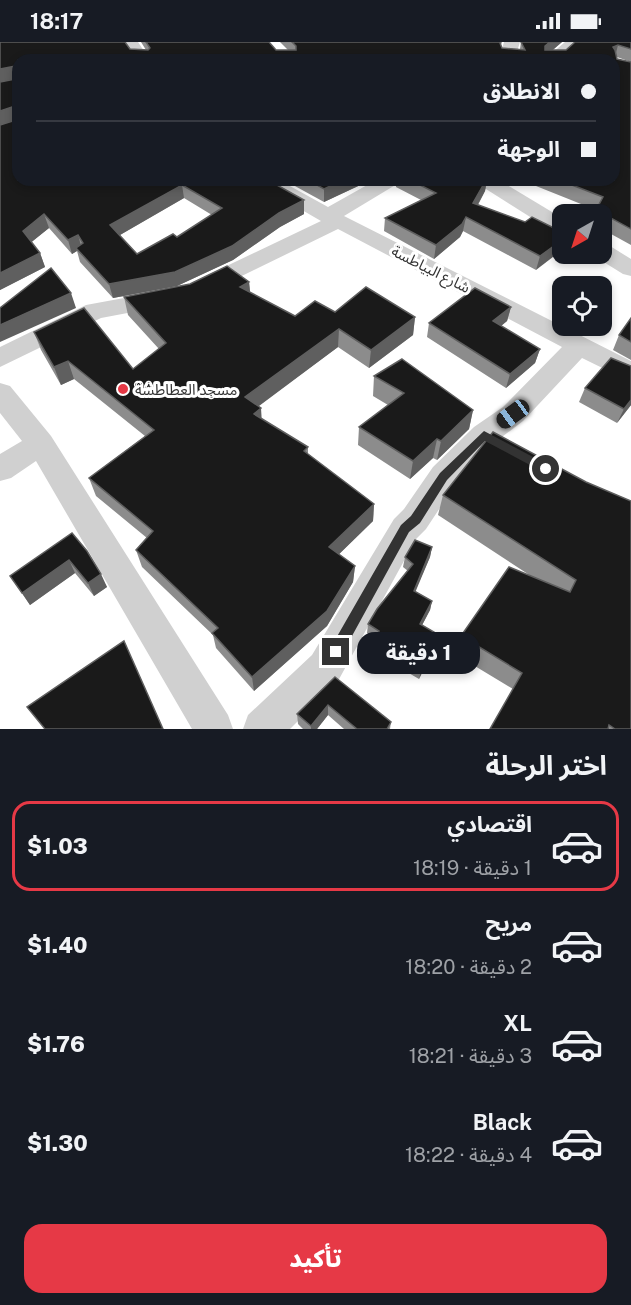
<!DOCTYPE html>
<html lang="ar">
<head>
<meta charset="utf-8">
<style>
	:root { --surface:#171b24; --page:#20242c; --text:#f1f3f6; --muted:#9ea1a6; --line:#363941; --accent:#e63946 }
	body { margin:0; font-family:"Public Sans","Noto Sans Arabic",sans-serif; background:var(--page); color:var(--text); direction:rtl; height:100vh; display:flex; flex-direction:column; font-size:22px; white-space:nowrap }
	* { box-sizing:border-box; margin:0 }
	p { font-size:20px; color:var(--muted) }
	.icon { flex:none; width:33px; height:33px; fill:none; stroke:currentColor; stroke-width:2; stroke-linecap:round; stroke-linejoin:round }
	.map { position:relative; height:687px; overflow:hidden; direction:ltr }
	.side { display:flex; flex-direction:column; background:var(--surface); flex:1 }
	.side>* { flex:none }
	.top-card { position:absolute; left:12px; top:12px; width:608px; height:132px; border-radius:18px; box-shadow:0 3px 9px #0003; direction:rtl; display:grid; align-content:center; height:132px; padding:0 24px; background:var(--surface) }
	.needle { width:39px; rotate:219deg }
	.fabs { position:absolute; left:552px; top:162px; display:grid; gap:12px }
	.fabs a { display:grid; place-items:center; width:60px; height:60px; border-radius:12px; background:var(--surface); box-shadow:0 3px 9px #0003; font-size:30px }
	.end { position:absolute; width:27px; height:27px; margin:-14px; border:8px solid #333; background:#fff; box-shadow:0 0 0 3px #fff }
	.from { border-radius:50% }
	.bubble { position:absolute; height:42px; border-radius:18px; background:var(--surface); box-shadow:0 3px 9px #0003; font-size:20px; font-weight:800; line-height:42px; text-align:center; direction:rtl }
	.car { position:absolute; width:18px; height:36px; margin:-18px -9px; border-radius:8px; box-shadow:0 0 4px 2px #0007; background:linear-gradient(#222 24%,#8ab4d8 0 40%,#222 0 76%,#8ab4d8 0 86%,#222 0) }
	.top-card b { display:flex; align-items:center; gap:21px; height:57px; font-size:22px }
	.top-card b+b { border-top:2px solid var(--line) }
	.top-card i { width:15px; height:15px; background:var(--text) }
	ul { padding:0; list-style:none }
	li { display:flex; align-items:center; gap:18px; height:90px; margin:0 12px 9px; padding:0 12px; border:3px solid transparent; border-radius:18px }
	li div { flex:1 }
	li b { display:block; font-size:22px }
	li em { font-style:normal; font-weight:800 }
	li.selected { border-color:var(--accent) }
	li>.icon { width:54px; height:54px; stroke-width:1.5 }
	h2 { padding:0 24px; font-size:27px; line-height:72px }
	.button { display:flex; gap:12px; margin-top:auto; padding:12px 24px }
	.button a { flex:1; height:69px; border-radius:18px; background:var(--accent); color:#fff; font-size:24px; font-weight:800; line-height:69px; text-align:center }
	.status { display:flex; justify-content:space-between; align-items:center; height:42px; padding:0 30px; background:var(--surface); direction:ltr }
	.status svg { height:16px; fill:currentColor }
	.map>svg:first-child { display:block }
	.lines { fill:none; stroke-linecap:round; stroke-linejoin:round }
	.street { fill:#d0d0d0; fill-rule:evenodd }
	.wall { fill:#8c8c8c; fill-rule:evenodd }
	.shaded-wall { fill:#5f5f5f }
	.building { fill:#1a1a1a; stroke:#5f5f5f; stroke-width:1.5; fill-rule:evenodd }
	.route { fill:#333 }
	.poi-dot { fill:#e63946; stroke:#fff; stroke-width:2 }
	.labels { text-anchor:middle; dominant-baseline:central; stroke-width:6; stroke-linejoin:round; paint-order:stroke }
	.street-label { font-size:15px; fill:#333; stroke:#fff }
	.poi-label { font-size:15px; fill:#333; stroke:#fff; text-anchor:start }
</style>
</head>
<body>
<div class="status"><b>18:17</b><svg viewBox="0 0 49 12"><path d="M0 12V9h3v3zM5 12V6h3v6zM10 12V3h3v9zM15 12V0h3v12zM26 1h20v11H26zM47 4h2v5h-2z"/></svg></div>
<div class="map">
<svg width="631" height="687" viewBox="0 0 631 687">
	<rect width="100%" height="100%" fill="#fff"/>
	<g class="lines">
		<g class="street">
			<polygon points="122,0 138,0 150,18 134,18"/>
			<polygon points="504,0 520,0 516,13 521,18 502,17 500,14"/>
			<polygon points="565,0 582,0 562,18 544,18"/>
			<polygon points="254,138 279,138 328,165 376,138 400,138 397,142 344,174 631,319 631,340 582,316 523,379 494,401 455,443 426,487 416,497 338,639 290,687 243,687 248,673 312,613 394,477 404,467 433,425 474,385 503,365 562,305 338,187 209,250 201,253 193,250 189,245 193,240 321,179 257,142"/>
			<polygon points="475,138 499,138 562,176 562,191 554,190 478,142"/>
			<polygon points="602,202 610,204 631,217 631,234 623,232 594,214 593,212 602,212"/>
			<polygon points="162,249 170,251 174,257 170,263 101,276 0,325 0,305 86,263"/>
			<polygon points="0,341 10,344 51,394 228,673 233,687 192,687 36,419 11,436 0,439 0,412 22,399 0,371"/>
		</g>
	</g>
	<g class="wall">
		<path d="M0,0L146,8L141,0H269L276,8H288L280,0H502L501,3L502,6L520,7L521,0H562L553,8H566L631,0V20L617,15V17L631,20V203L602,187V172H595L596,168L526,140V138H614V18H18V138H268L304,172L280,185L233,218L177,244L113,256L80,220L77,209L72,212L49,186L31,200L40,211L45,225L0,248ZM184,156L212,173L177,195L137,212L120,193Z"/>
		<polygon points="284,138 371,138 324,160"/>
		<polygon points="396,138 487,138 485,149 478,163 525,180 562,190 536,228 463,189 460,195 434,217 384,189 385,176 421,158 396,145"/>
		<polygon points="249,240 250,251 295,274 335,270 415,275 413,293 369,326 338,305 258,364 261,376 308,405 308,412 374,462 373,479 339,512 355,524 353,540 327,584 254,649 216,606 213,593 142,525 136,508 147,496 96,454 89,436 145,394 74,337 61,343 41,308 34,290 133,327 159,307 128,273 124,255"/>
		<polygon points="511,265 507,279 501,284 540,307 535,321 506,346 427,295 429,281"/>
		<polygon points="631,276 631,318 613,308 619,293"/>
		<polygon points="631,324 631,363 617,381 579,360 585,346"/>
		<polygon points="374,334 473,368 469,387 437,418 433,416 410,437 358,403 359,385 388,363 373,354"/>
		<polygon points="586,440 631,687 490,687 513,647 455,612 461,594 531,534 438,473 443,453"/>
		<polygon points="72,491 107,545 94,554 75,531 30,563 10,534"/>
		<polygon points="432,505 430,515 415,549 432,559 430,568 422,583 439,593 436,602 419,637 371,609 373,601 375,596 367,591 368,582 408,529 403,525 405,515"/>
		<polygon points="335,635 391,680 390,687 344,687 328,673 317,687 303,687 298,682 297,672"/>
	</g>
	<g class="shaded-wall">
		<polygon points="550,0 562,0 543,16 545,4"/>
		<polygon points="618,3 615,15 613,5"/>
		<polygon points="16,24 18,37 0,40 0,27"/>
		<polygon points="15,64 18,78 0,83 0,69"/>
		<polygon points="343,138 371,138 324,160 324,147"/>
		<polygon points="486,138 487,138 485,149 471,175 473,161"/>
		<polygon points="182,143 184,156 113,197 110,183"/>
		<polygon points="304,158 304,172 280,185 233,218 177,244 113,256 109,242 279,171"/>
		<polygon points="44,172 49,186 28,203 23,189"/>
		<polygon points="466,175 463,189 460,195 434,217 436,203"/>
		<polygon points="78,193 82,207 76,206 77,209 72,212 68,198"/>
		<polygon points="562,198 562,208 536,228 540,214"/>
		<polygon points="40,211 45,225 0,248 0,231"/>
		<polygon points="249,240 251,258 240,245"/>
		<polygon points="71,251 76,266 0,300 0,283"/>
		<polygon points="511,265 507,279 490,293 493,279"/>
		<polygon points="415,275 413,293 369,326 371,308"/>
		<polygon points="339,287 338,305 247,373 245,355"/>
		<polygon points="540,307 535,321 506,346 510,332"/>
		<polygon points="68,319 74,337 61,343 54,325"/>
		<polygon points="631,357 631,363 617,381 624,367"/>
		<polygon points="261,366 262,383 254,372"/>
		<polygon points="473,368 469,387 437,418 441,399"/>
		<polygon points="437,397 433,416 410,437 413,419"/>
		<polygon points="374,462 373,479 329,522 329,505"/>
		<polygon points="432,505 430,515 412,558 414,549"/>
		<polygon points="69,518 75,531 30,563 22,551"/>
		<polygon points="355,524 353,540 327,584 254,649 252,635"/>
		<polygon points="101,532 107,545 94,554 88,541"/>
		<polygon points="432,559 430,568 418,591 420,582"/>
		<polygon points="439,593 436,602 419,637 421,629"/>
		<polygon points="328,663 328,673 317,687 311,687 311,684"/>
	</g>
	<g class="building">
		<path d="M0,0H125L130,7L148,8L150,6L146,0H269L276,8H296V4L292,0H500V1L502,6L525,8L521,0H550L545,4V8H566L575,0H631V7L618,3L613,5L615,8L617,17L631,20V187L596,168L603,155L559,138H614V103L615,96H614V18H18V138H268L304,158L279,171L232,204L175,230L109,242L76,206L83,201L78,193L68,198L44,172L23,189L40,211L0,231V83L16,78L15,64L0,69V40L16,37V24L0,27ZM182,143L222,166L177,195L173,192L137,212L110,183Z"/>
		<polygon points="308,138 343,138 324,147"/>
		<polygon points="410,138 486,138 473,161 525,180 532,175 562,190 562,198 540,214 466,175 462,182 436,203 385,176 436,151"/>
		<polygon points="227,224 249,240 240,245 295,274 315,259 335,270 366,245 415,275 371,308 339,287 245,355 261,366 254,372 308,405 304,409 374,462 329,505 355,524 327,569 252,635 212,591 218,586 136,508 153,489 89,436 154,388 68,319 54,325 34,290 84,266 133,327 166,301 124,255 190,242"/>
		<polygon points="51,226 71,251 0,283 0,266"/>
		<polygon points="475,246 511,265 493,279 540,307 510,332 429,281"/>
		<polygon points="631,276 631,300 619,293"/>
		<polygon points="611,316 631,324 631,358 624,367 585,346"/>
		<polygon points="402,317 473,368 441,399 437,397 413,419 359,385 404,351 374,334"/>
		<polygon points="493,390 586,440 631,459 631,687 615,687 609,683 608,687 490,687 522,631 461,594 509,525 570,550 576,538 443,453"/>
		<polygon points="72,491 87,509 101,532 88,541 69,518 22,551 10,534"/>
		<polygon points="415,498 432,505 414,549 432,559 420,582 439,593 421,629 373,601 379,589 368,582 377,567 413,522 405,515"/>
		<polygon points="124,599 163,687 45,687 27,665"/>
		<polygon points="335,635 391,680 387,687 357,687 328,663 311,684 297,672"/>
	</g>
	<polygon class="route" points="484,389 550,424 550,430 543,430 485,399 447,438 420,481 409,490 341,614 336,616 331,614 329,610 331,605 401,483 411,474 440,431"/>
	<circle class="poi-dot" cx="123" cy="347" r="6"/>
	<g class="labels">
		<g class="street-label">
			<text transform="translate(431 227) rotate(27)">شارع البياطسة</text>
		</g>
		<g class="poi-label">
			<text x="135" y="347">مسجد العطاطشة</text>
		</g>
	</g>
</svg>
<div class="fabs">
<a><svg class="needle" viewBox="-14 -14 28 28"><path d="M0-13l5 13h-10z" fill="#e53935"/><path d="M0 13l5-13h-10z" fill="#9ea1a6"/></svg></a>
<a><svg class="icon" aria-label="locate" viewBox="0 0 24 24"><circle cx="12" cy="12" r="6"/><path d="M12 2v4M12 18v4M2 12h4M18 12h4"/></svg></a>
</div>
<i class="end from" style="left:546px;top:427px"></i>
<i class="end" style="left:336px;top:610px"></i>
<div class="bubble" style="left:357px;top:590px;width:123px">1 دقيقة</div>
<i class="car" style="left:513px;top:372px;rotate:234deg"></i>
<div class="top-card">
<b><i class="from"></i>الانطلاق</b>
<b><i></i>الوجهة</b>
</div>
</div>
<section class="side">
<h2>اختر الرحلة</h2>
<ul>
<li class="selected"><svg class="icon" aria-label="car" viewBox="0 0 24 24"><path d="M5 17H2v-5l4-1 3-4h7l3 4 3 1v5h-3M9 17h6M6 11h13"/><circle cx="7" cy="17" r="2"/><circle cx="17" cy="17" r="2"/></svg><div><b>اقتصادي</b><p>1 دقيقة · 18:19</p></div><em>$1.03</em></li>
<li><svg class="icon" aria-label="car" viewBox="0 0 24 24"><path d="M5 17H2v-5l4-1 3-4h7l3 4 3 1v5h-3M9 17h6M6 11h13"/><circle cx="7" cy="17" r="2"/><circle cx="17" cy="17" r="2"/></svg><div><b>مريح</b><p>2 دقيقة · 18:20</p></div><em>$1.40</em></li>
<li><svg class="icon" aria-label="car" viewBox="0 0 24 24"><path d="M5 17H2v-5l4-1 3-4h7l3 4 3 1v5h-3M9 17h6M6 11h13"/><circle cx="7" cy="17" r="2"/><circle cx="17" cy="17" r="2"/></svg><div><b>XL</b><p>3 دقيقة · 18:21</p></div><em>$1.76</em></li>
<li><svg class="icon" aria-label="car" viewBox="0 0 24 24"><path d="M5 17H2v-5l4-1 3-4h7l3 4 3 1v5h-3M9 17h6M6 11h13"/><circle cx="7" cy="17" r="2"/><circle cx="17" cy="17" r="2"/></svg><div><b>Black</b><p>4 دقيقة · 18:22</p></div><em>$1.30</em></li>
</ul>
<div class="button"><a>تأكيد</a></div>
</section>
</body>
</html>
